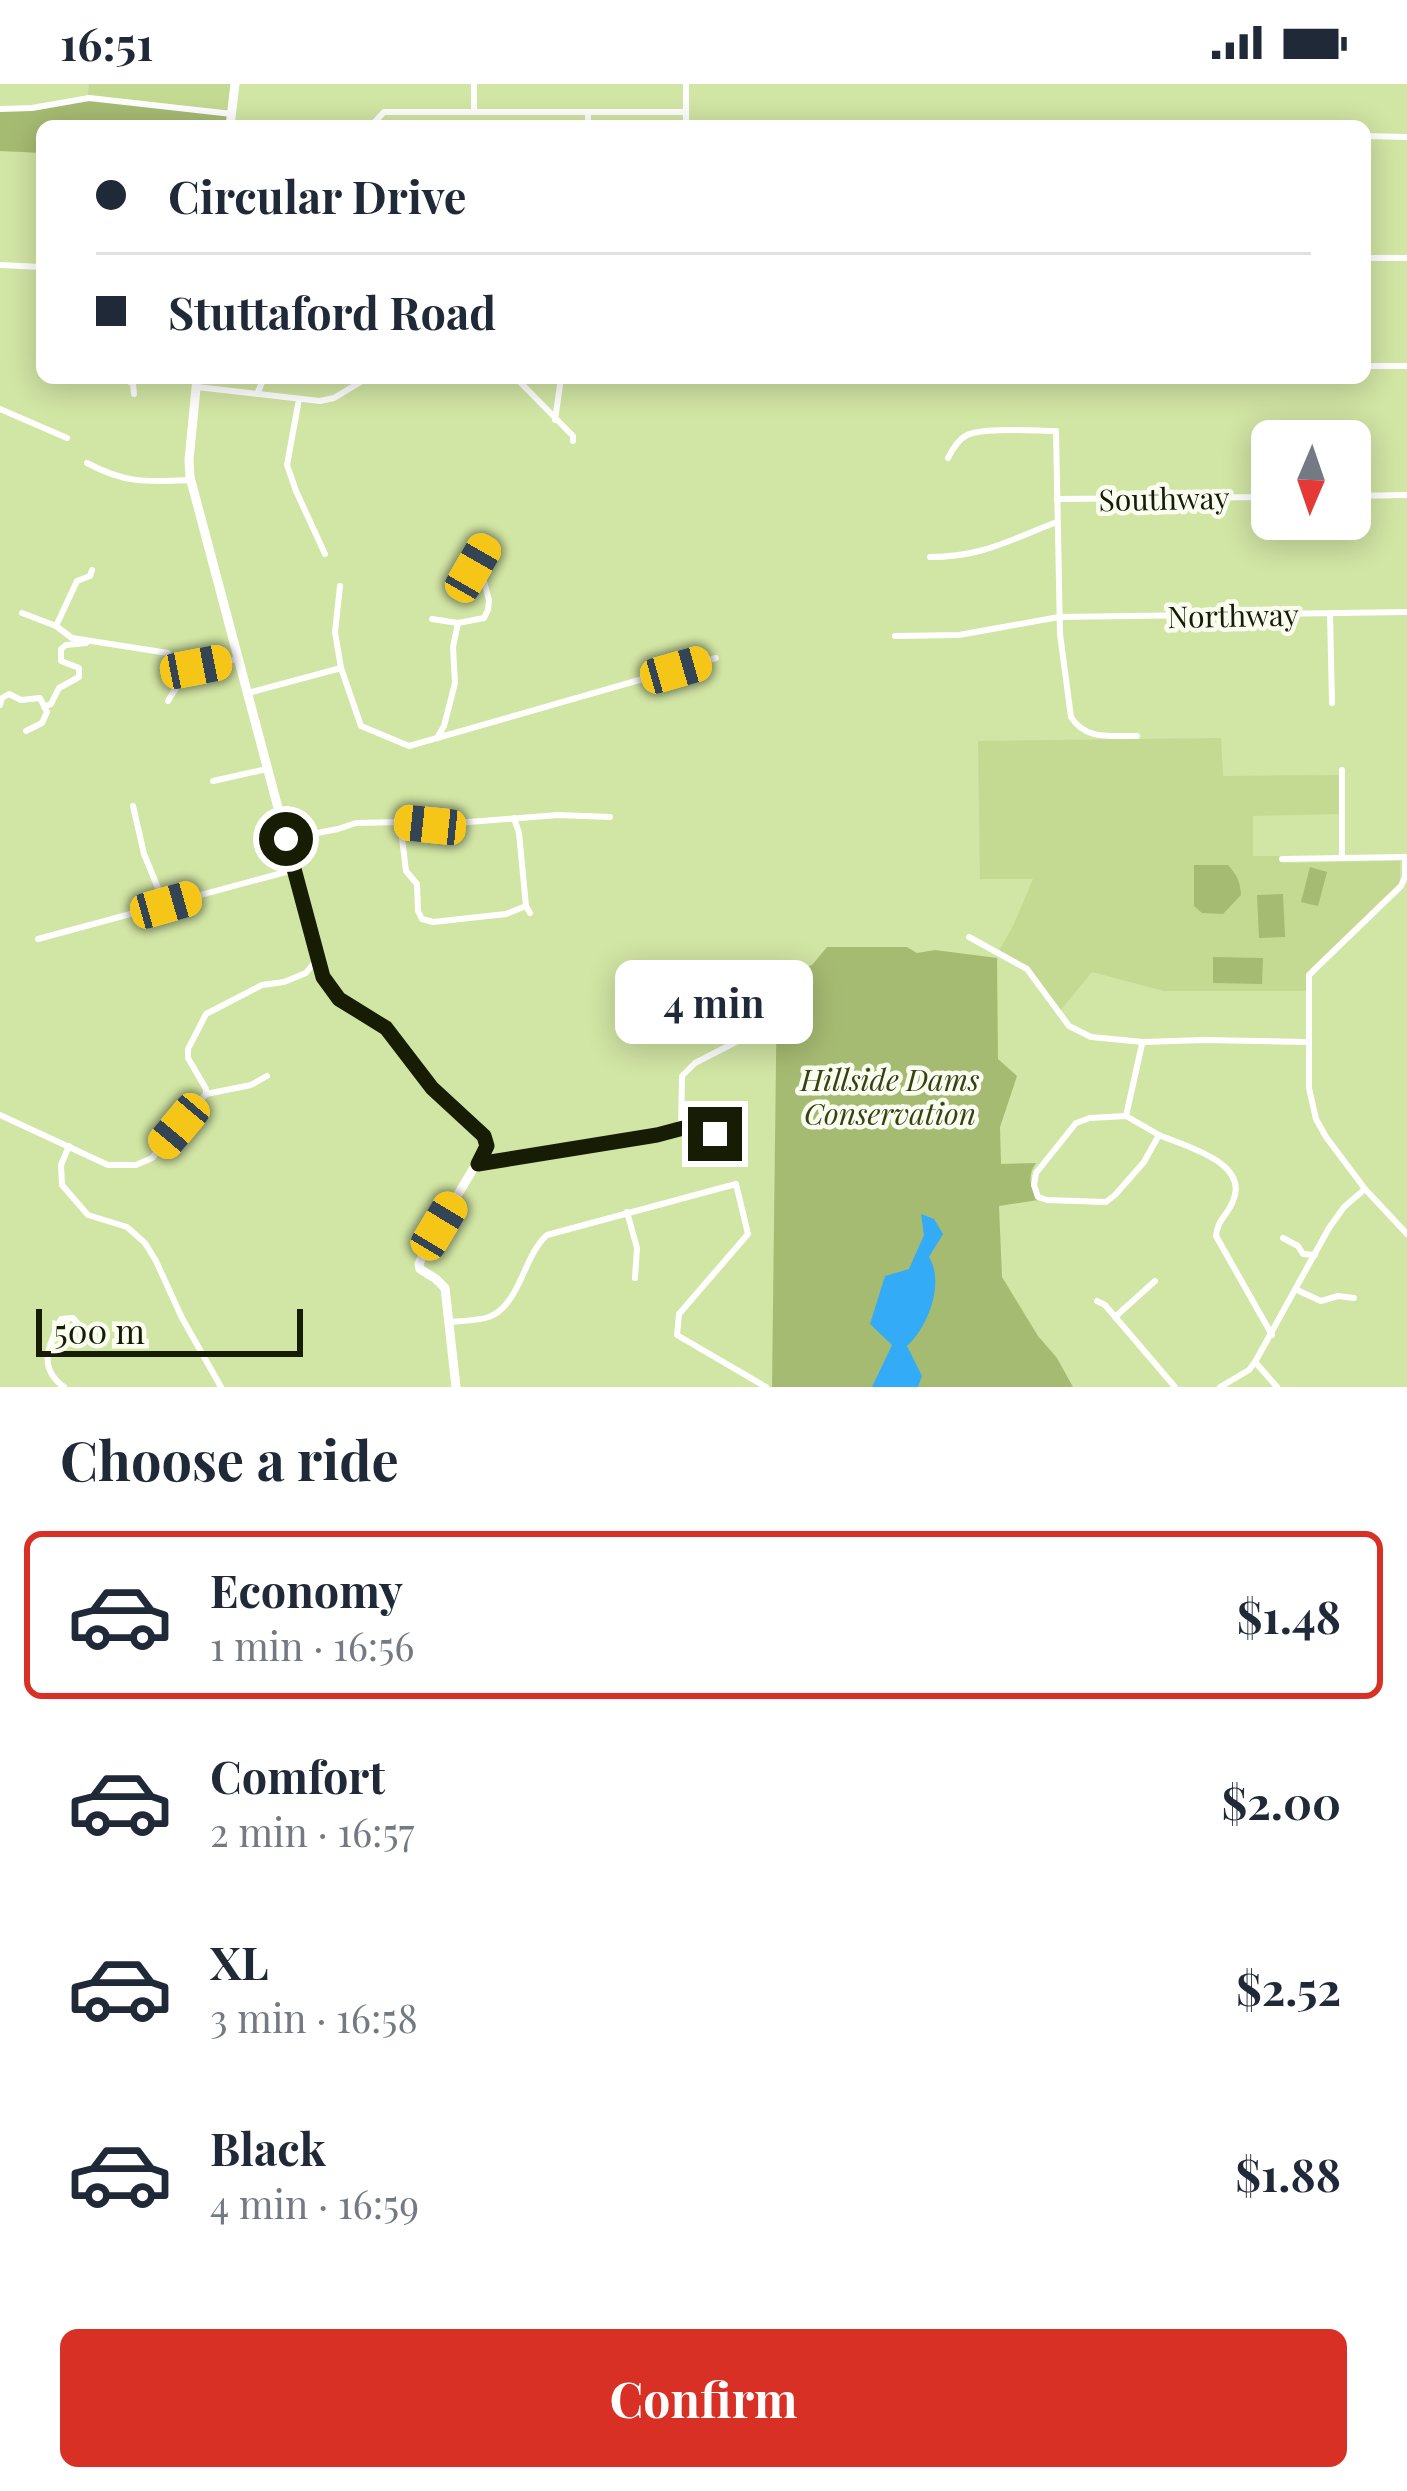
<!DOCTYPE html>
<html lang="en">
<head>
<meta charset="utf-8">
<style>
	:root { --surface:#fff; --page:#f2f2f3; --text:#1f2937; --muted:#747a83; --line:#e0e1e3; --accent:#d93025 }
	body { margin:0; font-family:"Playfair Display",serif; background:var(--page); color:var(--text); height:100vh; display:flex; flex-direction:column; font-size:45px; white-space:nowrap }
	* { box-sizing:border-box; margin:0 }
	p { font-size:39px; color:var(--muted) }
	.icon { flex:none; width:66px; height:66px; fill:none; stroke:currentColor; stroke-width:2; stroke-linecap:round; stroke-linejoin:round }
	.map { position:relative; height:1303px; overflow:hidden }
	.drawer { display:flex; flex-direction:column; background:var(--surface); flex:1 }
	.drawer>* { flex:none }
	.guide { position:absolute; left:36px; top:36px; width:1335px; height:264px; border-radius:18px; box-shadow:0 6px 30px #0003; display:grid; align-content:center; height:264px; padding:0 60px; background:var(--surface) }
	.needle { width:78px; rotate:182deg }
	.buttons { position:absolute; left:1251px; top:336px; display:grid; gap:24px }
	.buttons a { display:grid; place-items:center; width:120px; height:120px; border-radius:18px; background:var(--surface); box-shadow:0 6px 30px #0003; font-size:60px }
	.scale { position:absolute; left:36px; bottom:30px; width:267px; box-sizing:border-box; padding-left:12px; border:6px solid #171d05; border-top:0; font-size:33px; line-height:42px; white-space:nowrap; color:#171d05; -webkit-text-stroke:9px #fafef1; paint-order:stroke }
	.end { position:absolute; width:54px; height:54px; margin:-27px; border:15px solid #171d05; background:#fff; box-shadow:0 0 0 6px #fff }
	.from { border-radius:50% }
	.bubble { position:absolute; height:84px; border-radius:18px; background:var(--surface); box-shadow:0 6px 30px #0003; font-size:39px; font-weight:700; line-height:84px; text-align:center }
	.car { position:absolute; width:36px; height:72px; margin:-36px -18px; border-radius:15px; box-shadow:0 0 9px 3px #0007; background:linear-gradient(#f5c518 24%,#345 0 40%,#f5c518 0 76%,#345 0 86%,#f5c518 0) }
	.guide b { display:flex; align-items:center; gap:42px; height:114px; font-size:45px }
	.guide b+b { border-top:3px solid var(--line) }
	.guide i { width:30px; height:30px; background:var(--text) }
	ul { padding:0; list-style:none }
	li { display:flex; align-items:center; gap:36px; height:168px; margin:0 24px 18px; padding:0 36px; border:6px solid transparent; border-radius:18px }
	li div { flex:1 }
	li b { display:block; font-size:45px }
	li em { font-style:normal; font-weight:700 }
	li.active { border-color:var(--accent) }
	li>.icon { width:108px; height:108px; stroke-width:1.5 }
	h2 { padding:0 60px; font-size:54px; line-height:144px }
	.action { display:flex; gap:24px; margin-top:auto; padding:24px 60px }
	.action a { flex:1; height:138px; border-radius:18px; background:var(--accent); color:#fff; font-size:48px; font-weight:700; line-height:138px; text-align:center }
	.status { display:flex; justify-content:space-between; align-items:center; height:84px; padding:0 60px; background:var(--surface); direction:ltr }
	.status svg { height:33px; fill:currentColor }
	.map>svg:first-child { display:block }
	.built { fill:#c4d991 }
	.green { fill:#a6bb72 }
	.water { fill:#33abf7 }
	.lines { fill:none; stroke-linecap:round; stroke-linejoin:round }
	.minor { stroke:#fff; stroke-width:6 }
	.tertiary { stroke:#fff; stroke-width:9 }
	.route { stroke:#171d05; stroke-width:15 }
	.labels { text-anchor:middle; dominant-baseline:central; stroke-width:9; stroke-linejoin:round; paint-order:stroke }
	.street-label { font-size:30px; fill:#171d05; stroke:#fafef1 }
	.park-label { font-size:30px; font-style:italic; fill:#364211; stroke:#fafef1 }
</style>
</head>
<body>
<div class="status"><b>16:51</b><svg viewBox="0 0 49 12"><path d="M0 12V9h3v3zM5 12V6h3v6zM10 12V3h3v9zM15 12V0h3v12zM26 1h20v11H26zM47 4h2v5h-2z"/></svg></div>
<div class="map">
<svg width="1407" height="1303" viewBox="0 0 1407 1303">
	<rect width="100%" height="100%" fill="#d1e5a4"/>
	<g class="built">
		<polygon points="89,0 233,0 231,27 88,11"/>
		<polygon points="1221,654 1223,692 1339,691 1340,730 1253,732 1253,772 1281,772 1282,779 1400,777 1400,799 1311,884 1306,893 1306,907 1164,907 1092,888 1059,928 1035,892 999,867 1014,840 1033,795 980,795 978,657"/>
	</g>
	<g class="green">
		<polygon points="90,16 227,31 228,42 42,42 42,69 0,67 0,27"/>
		<path d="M1194,781H1228C1237,791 1240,797 1241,811L1223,830L1202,829L1194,822Z"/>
		<polygon points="1310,783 1327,788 1318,822 1301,818"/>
		<polygon points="1283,810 1285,853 1259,854 1257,811"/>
		<path d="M827,863H907L917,869L935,866L997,874L998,975L1017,992L1000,1043L1001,1080L1036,1079C1027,1091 1030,1104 1038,1116L999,1122L1002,1193L1038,1252L1057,1274L1073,1303H772L777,895L812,881Z"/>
		<polygon points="1213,873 1263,874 1262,900 1213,899"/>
	</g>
	<path class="water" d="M921,1130L934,1135L943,1150L929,1173C945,1199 928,1243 907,1262L922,1292L918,1303H872L892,1261L870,1240L885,1192L909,1185L924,1151Z"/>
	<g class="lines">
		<g class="minor">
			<polyline points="686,0 686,42"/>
			<polyline points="0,25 32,24 89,14 232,30"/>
			<polyline points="474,26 474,0"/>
			<polyline points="371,42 384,28 686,28"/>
			<polyline points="588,42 588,28"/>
			<polyline points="1365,52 1407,53"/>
			<polyline points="1365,174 1407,174"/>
			<polyline points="0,181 42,183"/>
			<polyline points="1365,282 1407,282"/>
			<polyline points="124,294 133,300 134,310"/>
			<polyline points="516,294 573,352 573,357"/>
			<polyline points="197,303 320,317 334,314 367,294"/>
			<polyline points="257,310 264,294"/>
			<polyline points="299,315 287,381 296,407 325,470"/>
			<polyline points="0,325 67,354"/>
			<polyline points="555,336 561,294"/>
			<path d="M948,374C952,366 959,355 967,351C984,343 1035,347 1056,347L1060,550L1071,633C1086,657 1111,651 1137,652"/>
			<path d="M87,379C126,400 148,398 191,396"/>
			<polyline points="1350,412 1407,411"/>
			<polyline points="1057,415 1272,413"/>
			<path d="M930,473C983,473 1009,456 1057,438"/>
			<polyline points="340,502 335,548 341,584 361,642 409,662 716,574"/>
			<polyline points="22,529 56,542 72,554 168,569 176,591 181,595"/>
			<polyline points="1330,529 1332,619"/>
			<polyline points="432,535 458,539"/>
			<polyline points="56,542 77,497 90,492 92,486"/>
			<polyline points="895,552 959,551 1059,533 1407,528"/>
			<polyline points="248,609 341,584"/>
			<path d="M168,617C190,579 198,582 239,575"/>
			<polyline points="0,621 2,614 9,610 21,616 40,614 47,628 42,639 26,647"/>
			<polyline points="44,623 51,620 59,604 79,593 79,584 61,577 61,565 66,561 86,559"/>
			<polyline points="437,654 444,642 455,599 453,563 458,539 484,534 488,526 489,516 482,490 474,484 489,457"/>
			<polyline points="1342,686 1342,773"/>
			<polyline points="213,697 267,685"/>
			<polyline points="133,722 144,770 165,821"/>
			<polyline points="514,734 519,749 526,822 530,829"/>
			<polyline points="400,738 406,787 417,800 418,827 422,835 433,838 506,830 526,822"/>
			<polyline points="286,755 338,745 356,739 400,738 430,741 558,731 610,733"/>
			<polyline points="1405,773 1405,793 1401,802 1309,891 1309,1004 1316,1035 1326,1053 1365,1105 1407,1150"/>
			<polyline points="1282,775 1403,773"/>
			<polyline points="969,853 1027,885 1069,942 1091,953 1143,958 1204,956 1307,958"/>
			<polyline points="38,855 293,786"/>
			<polyline points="206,1010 206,1005 188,974 188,965 206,930 262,901 284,898 306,889 317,875"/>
			<polyline points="0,1031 108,1081 136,1081 152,1074 206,1010 251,1001 267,992"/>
			<polygon points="1126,1032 1159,1051 1144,1078 1115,1111 1106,1118 1047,1116 1038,1113 1034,1101 1036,1089 1076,1039 1090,1034"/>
			<polyline points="1126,1032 1142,960"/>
			<polyline points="681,1046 682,992 695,979 769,941 772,901"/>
			<path d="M1159,1051C1184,1062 1250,1078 1233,1117C1228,1131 1217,1136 1216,1152L1272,1251"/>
			<polyline points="69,1062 61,1081 62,1101 88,1131 127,1143 145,1159 156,1177 182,1234 221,1303"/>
			<polyline points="478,1080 657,1051 706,1038 712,1038 715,1050"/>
			<polyline points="627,1128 637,1164 635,1194"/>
			<polyline points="1283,1154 1298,1162 1303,1170 1315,1171"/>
			<polyline points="1297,1206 1321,1217 1338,1212 1354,1214"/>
			<polyline points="1097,1217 1105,1221 1175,1303"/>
			<polyline points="1115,1233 1155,1197"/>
			<path d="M448,1238C462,1237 477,1237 489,1233C521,1220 523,1172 547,1151L736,1100L748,1150L679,1230L677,1251L766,1303"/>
			<polyline points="1256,1279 1277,1303"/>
			<path d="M64,1303C36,1282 50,1261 61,1235L73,1234L91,1256L104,1259"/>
			<polyline points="1220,1303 1249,1286 1255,1278 1329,1144 1344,1123 1365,1105"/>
		</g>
		<g class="tertiary">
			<polyline points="230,42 235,0"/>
			<polyline points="197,294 189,376 190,393 323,893 339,915 386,944 432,1003 484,1051 487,1062 425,1165 419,1180 420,1185 436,1195 445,1204 456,1303"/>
		</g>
	</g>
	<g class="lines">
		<polyline class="route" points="286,755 323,893 339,915 386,944 432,1004 484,1052 487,1062 478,1080 657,1051 706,1038 712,1038 715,1050"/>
	</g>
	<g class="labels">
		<g class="street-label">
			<text transform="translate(1164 414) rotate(-1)">Southway</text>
			<text transform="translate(1233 531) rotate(-1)">Northway</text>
		</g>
		<g class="park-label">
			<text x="890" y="995">Hillside Dams<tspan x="890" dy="34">Conservation</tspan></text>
		</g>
	</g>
</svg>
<div class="buttons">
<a><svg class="needle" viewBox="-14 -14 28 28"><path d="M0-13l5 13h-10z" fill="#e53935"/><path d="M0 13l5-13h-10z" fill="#747a83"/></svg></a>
</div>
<div class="scale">500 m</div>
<i class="end from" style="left:286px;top:755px"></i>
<i class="end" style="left:715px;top:1050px"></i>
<div class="bubble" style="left:615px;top:876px;width:198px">4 min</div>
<i class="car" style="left:473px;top:484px;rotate:30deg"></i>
<i class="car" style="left:196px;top:583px;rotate:79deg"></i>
<i class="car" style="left:676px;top:586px;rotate:74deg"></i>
<i class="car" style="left:430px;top:741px;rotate:276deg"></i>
<i class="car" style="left:166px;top:821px;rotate:74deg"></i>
<i class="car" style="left:179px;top:1042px;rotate:220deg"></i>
<i class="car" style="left:439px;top:1142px;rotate:31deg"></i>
<div class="guide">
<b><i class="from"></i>Circular Drive</b>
<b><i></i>Stuttaford Road</b>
</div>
</div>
<section class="drawer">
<h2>Choose a ride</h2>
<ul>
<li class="active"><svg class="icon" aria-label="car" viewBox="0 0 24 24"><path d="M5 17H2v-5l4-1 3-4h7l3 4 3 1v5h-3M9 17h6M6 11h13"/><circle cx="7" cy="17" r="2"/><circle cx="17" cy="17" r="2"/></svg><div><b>Economy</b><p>1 min · 16:56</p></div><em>$1.48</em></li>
<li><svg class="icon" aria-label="car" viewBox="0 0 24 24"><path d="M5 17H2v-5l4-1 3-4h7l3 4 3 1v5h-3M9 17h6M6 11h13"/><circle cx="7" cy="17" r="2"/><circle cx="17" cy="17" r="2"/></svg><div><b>Comfort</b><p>2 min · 16:57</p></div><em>$2.00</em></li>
<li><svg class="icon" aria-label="car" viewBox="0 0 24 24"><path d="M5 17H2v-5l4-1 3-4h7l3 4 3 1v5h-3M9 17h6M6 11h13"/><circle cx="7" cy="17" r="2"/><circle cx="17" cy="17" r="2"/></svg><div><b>XL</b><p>3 min · 16:58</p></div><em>$2.52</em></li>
<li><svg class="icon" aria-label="car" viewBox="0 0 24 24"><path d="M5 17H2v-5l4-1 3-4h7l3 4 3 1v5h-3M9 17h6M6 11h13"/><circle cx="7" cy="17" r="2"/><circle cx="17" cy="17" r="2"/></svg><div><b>Black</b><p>4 min · 16:59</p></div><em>$1.88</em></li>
</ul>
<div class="action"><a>Confirm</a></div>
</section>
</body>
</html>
